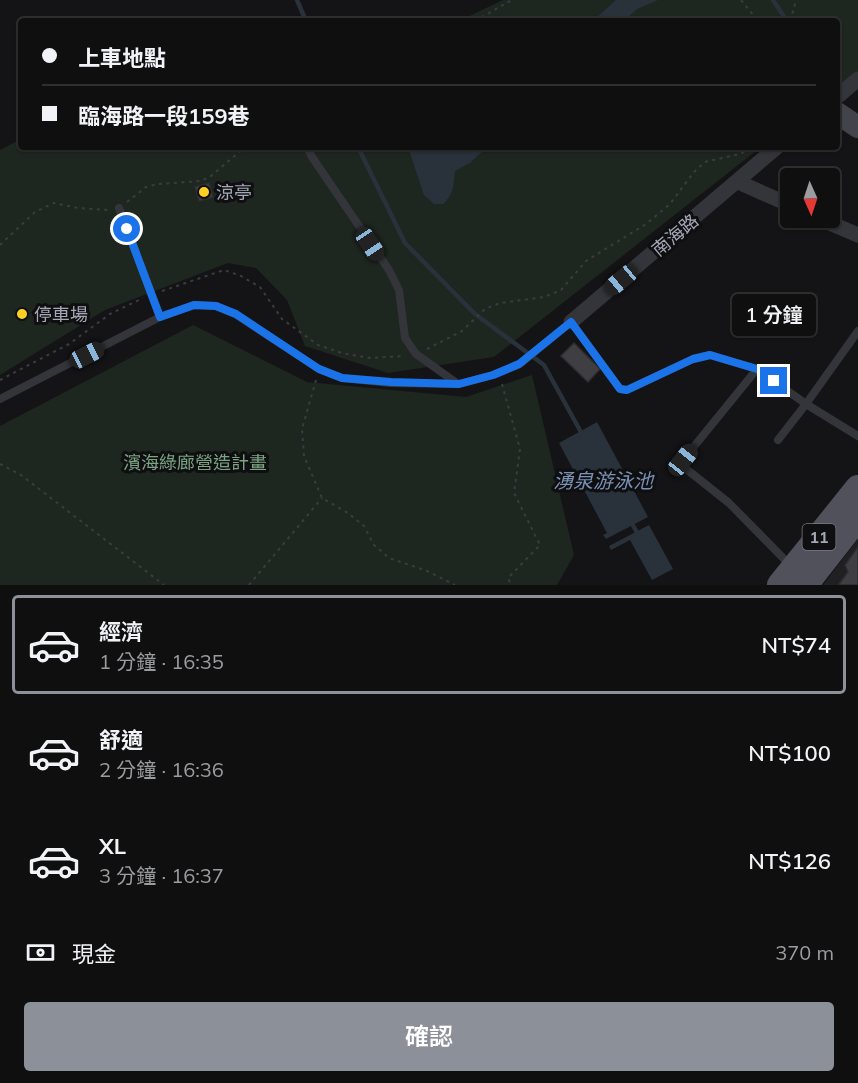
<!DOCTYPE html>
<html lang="zh-TW">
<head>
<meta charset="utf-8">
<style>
	:root { --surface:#0f0f10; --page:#181819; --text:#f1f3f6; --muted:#9b9c9f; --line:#2f2f30; --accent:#8c9099 }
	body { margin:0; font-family:Mulish,"Noto Sans TC",sans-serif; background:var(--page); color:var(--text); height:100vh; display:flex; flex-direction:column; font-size:22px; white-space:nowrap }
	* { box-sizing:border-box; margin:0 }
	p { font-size:20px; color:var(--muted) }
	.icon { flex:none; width:33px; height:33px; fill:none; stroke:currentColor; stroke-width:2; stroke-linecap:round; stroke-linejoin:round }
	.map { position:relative; height:585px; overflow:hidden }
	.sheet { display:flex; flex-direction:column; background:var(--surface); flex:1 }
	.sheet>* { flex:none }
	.guide { position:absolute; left:18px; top:18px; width:822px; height:132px; border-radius:6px; box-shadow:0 2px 4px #0004,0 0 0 2px var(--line); display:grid; align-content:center; height:132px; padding:0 24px; background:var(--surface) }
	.needle { width:39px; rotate:177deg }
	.tools { position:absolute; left:780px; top:168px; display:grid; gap:12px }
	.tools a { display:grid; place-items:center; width:60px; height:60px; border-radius:6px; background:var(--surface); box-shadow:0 2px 4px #0004,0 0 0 2px var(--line); font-size:30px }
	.end { position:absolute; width:27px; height:27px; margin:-14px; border:8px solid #1a73e8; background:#fff; box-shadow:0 0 0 3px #fff }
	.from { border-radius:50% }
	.bubble { position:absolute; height:42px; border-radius:6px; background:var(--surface); box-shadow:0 2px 4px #0004,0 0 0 2px var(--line); font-size:20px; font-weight:600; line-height:42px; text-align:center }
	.car { position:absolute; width:18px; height:36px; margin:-18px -9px; border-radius:8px; box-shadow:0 0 4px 2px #0007; background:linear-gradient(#222 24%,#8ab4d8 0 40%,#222 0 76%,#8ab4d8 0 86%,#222 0) }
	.guide b { display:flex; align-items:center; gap:21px; height:57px; font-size:22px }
	.guide b+b { border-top:2px solid var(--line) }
	.guide i { width:15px; height:15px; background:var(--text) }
	ul { padding:10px 0 0; list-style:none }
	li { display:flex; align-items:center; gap:18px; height:99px; margin:0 12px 9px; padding:0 12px; border:3px solid transparent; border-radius:6px }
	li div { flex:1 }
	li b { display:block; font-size:22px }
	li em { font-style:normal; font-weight:600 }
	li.active { border-color:var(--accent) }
	li>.icon { width:54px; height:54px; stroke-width:1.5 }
	.pay { display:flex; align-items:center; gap:15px; height:66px; padding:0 24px; font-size:22px }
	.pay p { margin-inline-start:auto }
	.cta { display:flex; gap:12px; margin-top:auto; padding:12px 24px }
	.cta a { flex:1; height:69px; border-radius:6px; background:var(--accent); color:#fff; font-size:24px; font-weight:600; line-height:69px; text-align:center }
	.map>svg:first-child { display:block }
	.built { fill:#202023 }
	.green { fill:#1e2620 }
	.water { fill:#29313a }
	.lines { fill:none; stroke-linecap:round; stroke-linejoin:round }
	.stream { stroke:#29313a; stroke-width:4.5 }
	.building { fill:#3e3e43; stroke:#2e2e32; stroke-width:1.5 }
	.path { stroke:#3a3c42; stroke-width:2; stroke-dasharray:3 4.5; stroke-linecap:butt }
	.lane { stroke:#34353b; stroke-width:8 }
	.street { stroke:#34353b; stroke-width:15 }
	.secondary { stroke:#42434b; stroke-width:22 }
	.primary { stroke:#50515a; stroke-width:26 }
	.route { stroke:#1a73e8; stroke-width:8 }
	.poi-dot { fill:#ffcf23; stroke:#0f0f11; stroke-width:2 }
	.labels { text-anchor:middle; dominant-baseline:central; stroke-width:6; stroke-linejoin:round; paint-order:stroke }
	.shield { fill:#0f0f11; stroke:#777a85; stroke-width:1.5 }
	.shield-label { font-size:16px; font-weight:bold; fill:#a4a8b7 }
	.poi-label { font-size:18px; fill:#a4a8b7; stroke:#0f0f11; text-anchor:start }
	.street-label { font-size:18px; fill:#a4a8b7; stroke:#0f0f11 }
	.park-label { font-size:18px; fill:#7aa482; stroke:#0f0f11 }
	.water-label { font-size:20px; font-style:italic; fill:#7991b5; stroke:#0f0f11 }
</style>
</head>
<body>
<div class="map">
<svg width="858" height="585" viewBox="0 0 858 585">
	<rect width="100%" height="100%" fill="#141416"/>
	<polygon class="built" points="858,539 858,585 823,585"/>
	<g class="green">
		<polygon points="503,0 858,0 858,72 837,88 837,21 459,21"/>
		<polygon points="21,139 21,147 761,147 494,357 388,373 305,346 287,300 256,268 228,263 105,310 0,375 0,150"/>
		<polygon points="193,325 307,382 466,397 532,375 574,555 557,585 0,585 0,426"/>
	</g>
	<g class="water">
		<polygon points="616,0 658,0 637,9 624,21 590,21 595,19"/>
		<path d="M408,147H487L470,163L455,171C453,185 455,193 443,204H434L424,195Z"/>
		<polygon points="597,422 648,517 606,539 603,535 607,533 559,443"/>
		<polygon points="649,525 673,569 652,580 630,540 611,550 609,546"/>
	</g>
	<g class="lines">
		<g class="stream">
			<polyline points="297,0 306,21"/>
			<polyline points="773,0 787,21"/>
			<polyline points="358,147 405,243 475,314 544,365 582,434"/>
			<polyline points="630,520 639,536"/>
		</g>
	</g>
	<g class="building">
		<polygon points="209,183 213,197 199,201 195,187"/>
		<polygon points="574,343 600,369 588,382 561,356"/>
		<polygon points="858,547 858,585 841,585 839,584 848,572 845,565"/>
	</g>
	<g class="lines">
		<g class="path">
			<polyline points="741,0 758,21"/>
			<polyline points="475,21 512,0"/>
			<polyline points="792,21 793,9 797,0"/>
			<polyline points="127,202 146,187 158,184 201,181 211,176 245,147"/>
			<polyline points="0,245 35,212 54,203 78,208 108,210"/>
			<polyline points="162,291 224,270 241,276 260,287 282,319 318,345 342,353 370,358 404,356"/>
			<polyline points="427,349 462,331 485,309 500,303 544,297 561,290 586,261 646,224 670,204 694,172 705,162 740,154 753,147"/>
			<polyline points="0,380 69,344 110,314 143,298"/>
			<polyline points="316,380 302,429 304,456 322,498 348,513 364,526 374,545 389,558 427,571 455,585"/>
			<polyline points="502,384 520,449 514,493 540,545 508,578 511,585"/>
			<polyline points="0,464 21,475 164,585"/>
			<polyline points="249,585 322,498"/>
		</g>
		<g class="lane">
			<polyline points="307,147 312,157 389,270 399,290 405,338 416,354 458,384"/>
			<polyline points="119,208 160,317"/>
			<polyline points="757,369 683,460 685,468 729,503 790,565"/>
			<polyline points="0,399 160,317 194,305 216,306 235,314 319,369 342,378 391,383 459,384 493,375 520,364 571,322 620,389 627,390 693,359 710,355 757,369 806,404 858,436"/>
			<polyline points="778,440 806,404 858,331"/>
		</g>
		<g class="street">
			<polyline points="837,97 858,79"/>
			<polyline points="738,182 790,205"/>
			<polyline points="818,218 858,235"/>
			<polyline points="571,322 777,147"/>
		</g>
		<polyline class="secondary" points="837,113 858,127"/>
		<g class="primary">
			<polyline points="780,585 858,488"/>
			<polyline points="805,585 858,517"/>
		</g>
	</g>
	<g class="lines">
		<polyline class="route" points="127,229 160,317 194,305 216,306 236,314 319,369 342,378 391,382 459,384 493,375 519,364 571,322 620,389 627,390 693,359 710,355 757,369 774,381"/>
	</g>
	<g class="poi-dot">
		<circle cx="204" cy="192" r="6"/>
		<circle cx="22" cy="314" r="6"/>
	</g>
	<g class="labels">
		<rect class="shield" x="802.5" y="524" width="33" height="26" rx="4.5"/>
		<g class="shield-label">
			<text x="819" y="537">11</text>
		</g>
		<g class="poi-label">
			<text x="216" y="192">涼亭</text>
			<text x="34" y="314">停車場</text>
		</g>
		<g class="street-label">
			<text transform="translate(675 235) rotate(-40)">南海路</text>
		</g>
		<g class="park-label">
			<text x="195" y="462">濱海綠廊營造計畫</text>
		</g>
		<g class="water-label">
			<text x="603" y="480">湧泉游泳池</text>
		</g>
	</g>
</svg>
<div class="tools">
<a><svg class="needle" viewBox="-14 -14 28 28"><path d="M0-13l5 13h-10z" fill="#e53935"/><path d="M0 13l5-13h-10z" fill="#9b9c9f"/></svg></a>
</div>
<i class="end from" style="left:127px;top:229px"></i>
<i class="end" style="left:774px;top:381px"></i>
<div class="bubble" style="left:732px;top:294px;width:84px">1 分鐘</div>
<i class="car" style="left:370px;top:244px;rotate:146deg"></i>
<i class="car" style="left:621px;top:280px;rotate:230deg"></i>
<i class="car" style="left:87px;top:355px;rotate:63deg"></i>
<i class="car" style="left:683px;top:460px;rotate:39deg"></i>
<div class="guide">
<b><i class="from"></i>上車地點</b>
<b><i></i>臨海路一段159巷</b>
</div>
</div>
<section class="sheet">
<ul>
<li class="active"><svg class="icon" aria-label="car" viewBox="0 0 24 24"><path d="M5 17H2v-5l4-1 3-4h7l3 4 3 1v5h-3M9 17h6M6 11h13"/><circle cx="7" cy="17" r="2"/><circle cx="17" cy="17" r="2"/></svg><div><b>經濟</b><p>1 分鐘 · 16:35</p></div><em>NT$74</em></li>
<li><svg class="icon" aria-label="car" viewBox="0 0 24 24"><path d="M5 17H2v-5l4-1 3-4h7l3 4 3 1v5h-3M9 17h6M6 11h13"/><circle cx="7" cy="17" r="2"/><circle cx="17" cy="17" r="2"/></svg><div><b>舒適</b><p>2 分鐘 · 16:36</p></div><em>NT$100</em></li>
<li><svg class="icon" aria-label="car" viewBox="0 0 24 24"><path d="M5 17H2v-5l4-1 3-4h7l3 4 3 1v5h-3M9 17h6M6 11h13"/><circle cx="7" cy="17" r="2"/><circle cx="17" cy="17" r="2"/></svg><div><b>XL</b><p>3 分鐘 · 16:37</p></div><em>NT$126</em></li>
</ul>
<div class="pay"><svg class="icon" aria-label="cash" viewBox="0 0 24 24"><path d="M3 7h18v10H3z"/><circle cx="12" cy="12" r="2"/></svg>現金<p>370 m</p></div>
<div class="cta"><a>確認</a></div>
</section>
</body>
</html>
